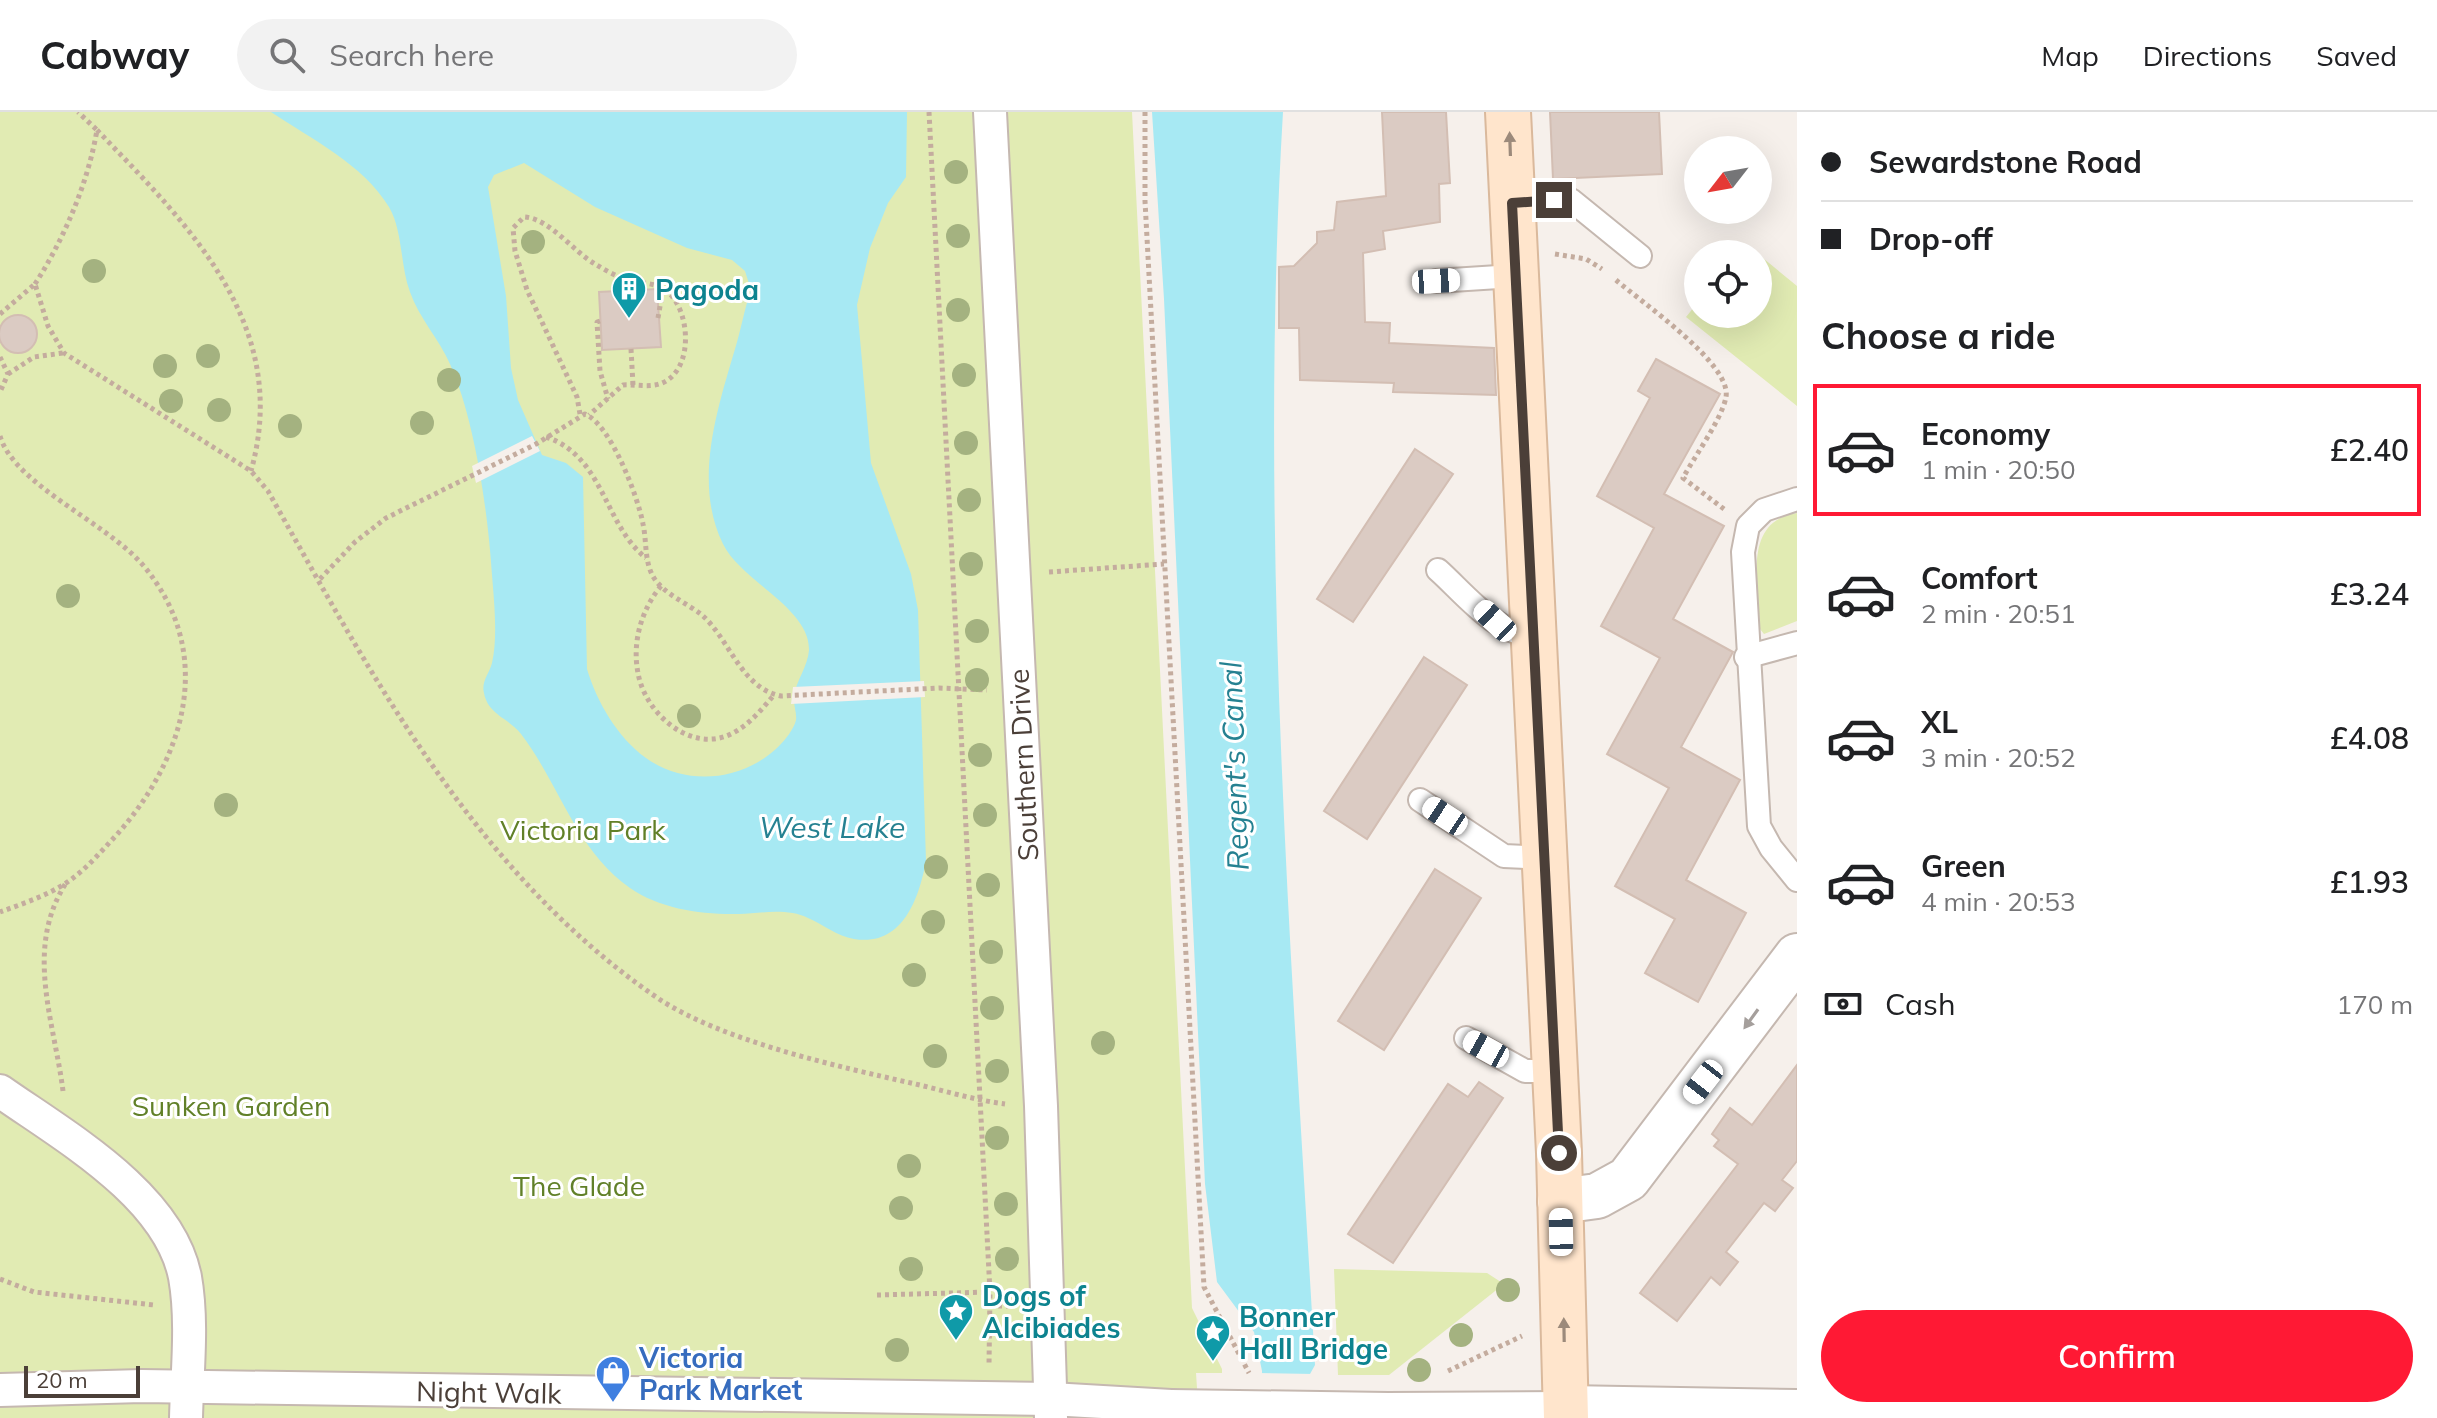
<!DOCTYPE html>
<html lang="en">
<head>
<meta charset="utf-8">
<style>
	:root { --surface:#fff; --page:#f2f2f2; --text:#202124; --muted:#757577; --line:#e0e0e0; --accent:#ff1934 }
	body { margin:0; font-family:Mulish,sans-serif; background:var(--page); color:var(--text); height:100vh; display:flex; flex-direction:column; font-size:30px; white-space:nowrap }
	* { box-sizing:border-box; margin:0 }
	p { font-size:26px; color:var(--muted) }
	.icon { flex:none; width:44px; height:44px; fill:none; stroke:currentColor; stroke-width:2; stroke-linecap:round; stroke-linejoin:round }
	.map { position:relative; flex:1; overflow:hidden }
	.details { display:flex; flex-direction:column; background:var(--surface); width:640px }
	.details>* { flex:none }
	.guide { display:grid; align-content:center; height:176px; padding:0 24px; background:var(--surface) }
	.needle { width:52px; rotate:239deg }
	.controls { position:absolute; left:1684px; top:24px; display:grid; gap:16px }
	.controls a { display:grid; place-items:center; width:88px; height:88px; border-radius:50%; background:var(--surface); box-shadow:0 8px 32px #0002; font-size:40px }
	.scale { position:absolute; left:24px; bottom:20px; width:116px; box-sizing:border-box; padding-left:8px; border:4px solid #4b3f38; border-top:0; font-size:22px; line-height:28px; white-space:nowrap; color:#4b3f38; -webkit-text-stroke:6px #fff; paint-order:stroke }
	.end { position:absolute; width:36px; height:36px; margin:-18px; border:10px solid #4b3f38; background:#fff; box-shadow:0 0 0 4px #fff }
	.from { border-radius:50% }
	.car { position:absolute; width:24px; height:48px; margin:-24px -12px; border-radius:10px; box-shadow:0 0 6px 2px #0007; background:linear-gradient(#fff 24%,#345 0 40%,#fff 0 76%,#345 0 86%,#fff 0) }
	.guide b { display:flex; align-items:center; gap:28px; height:76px; font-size:30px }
	.guide b+b { border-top:2px solid var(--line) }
	.guide i { width:20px; height:20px; background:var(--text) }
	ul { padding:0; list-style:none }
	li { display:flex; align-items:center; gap:24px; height:132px; margin:0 16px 12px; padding:0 8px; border:4px solid transparent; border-radius:0px }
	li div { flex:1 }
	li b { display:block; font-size:30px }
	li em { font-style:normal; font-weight:600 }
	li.current { border-color:var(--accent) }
	li>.icon { width:72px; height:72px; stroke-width:1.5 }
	h2 { padding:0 24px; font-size:36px; line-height:96px }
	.pay { display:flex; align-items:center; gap:20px; height:88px; padding:0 24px; font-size:30px }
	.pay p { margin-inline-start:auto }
	.button { display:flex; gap:16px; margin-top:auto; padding:16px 24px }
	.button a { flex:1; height:92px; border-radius:48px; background:var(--accent); color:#fff; font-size:32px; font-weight:600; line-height:92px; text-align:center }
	header { display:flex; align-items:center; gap:48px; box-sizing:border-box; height:112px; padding:0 40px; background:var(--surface); border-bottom:2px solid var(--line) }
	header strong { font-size:38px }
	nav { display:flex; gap:44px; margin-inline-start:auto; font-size:28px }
	.search { width:560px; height:72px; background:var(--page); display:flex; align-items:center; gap:20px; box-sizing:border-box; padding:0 28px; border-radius:44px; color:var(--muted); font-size:30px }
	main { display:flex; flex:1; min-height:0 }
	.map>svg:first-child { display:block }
	.green { fill:#e1ebb3 }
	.water { fill:#a7e9f3; fill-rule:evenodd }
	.pier { fill:#f6f0eb }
	.building { fill:#dbcbc3; stroke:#d3beb3; stroke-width:2 }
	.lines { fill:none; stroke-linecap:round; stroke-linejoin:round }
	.service-casing { stroke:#c5b8b0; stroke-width:26 }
	.pedestrian-casing { stroke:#c5b8b0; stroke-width:36 }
	.minor-casing { stroke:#c5b8b0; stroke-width:48 }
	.secondary-casing { stroke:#dab99c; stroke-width:48 }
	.path { stroke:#c4ac9e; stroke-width:5; stroke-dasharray:4 4; stroke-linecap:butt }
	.service { stroke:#fff; stroke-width:22 }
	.pedestrian { stroke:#fff; stroke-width:32 }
	.minor { stroke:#fff; stroke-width:44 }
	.secondary { stroke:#ffe5cc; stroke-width:44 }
	.pedestrian-bridge-casing { stroke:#c5b8b0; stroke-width:36; stroke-linecap:butt }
	.pedestrian-bridge { stroke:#fff; stroke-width:32 }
	.tree { fill:#a4b280 }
	.oneway { fill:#9c8a7b }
	.oneway2 { fill:#a59f9c }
	.route { stroke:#4b3f38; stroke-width:10 }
	.labels { text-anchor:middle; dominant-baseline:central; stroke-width:6; stroke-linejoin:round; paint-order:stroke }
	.culture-label { font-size:28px; font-weight:bold; fill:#0d838f; stroke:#fff; text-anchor:start }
	.street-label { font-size:28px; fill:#4b3f38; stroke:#fff }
	.park-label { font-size:28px; fill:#618028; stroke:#fff }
	.shop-label { font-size:28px; font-weight:bold; fill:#366cbe; stroke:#fff; text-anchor:start }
	.water-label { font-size:30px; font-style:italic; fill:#258191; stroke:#fff }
</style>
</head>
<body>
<header>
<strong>Cabway</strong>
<div class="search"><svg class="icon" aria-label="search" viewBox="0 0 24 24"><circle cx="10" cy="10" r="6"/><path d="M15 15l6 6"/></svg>Search here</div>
<nav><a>Map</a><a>Directions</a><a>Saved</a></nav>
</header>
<main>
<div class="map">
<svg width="1797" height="1306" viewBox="0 0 1797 1306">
	<rect width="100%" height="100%" fill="#f6f0eb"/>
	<g class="green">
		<polygon points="0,0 1132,0 1192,1196 1222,1257 1222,1261 1196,1261 1199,1306 0,1306"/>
		<polygon points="1758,142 1797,174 1797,294 1686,205 1698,190 1698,202 1758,202"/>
		<path d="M1797,401V509L1764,522L1760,517C1759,474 1741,409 1797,401Z"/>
		<polygon points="1334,1157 1487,1161 1504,1172 1389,1263 1338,1263"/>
	</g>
	<g class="water">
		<path d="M271,0H907L906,65L888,91L870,136L857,193L871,351L911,462L918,498L926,749C919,786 903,835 854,827C837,824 824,813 808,806C788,796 761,801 739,802C703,803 660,797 630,776C575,737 560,673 521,622C509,606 488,603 484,581C481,570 489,562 492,551C498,525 494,489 492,463C488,401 475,308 450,252C439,227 419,206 410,180C400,153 403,119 389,95C363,52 311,27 271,0ZM524,51L595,95L687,136L732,148L745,159L751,178C744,198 741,218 735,237C717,298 693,371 723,432C741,469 810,496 809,538C808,554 796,569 794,584C793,592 797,601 796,608C794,617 785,628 779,634C745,668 688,676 646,646C617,625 597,590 587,557L583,365L566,351L542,343L518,288L511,256L506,184L488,75L494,63Z"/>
		<path d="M1152,0H1283C1258,418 1291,836 1315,1253L1310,1262L1261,1306L1262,1259L1254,1220L1217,1170L1205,1072L1164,187Z"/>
	</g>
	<g class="pier">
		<polygon points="532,324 540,339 476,371 472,354"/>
		<polygon points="924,569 925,585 791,592 793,575"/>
		<polygon points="1258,1261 1315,1262 1314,1306 1257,1306"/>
	</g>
	<g class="building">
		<polygon points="1382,0 1446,0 1450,71 1439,72 1440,110 1383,119 1385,137 1363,141 1365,210 1390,211 1389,231 1494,236 1496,283 1393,280 1394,271 1300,268 1299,216 1279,216 1279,155 1294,154 1317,131 1317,120 1334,118 1337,90 1386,84"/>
		<polygon points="1550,0 1659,0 1662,62 1553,67"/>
		<polygon points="657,177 661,235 602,238 599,180"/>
		<circle cx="18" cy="222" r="19"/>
		<polygon points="1656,247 1720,282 1664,382 1724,414 1673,507 1733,540 1681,635 1740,668 1686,768 1746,801 1698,890 1645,861 1675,807 1615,774 1669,676 1607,642 1660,546 1601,514 1654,416 1597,384 1650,286 1638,279"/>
		<polygon points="1415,337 1453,362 1353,510 1317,487"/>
		<polygon points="1424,545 1467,573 1367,727 1324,699"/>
		<polygon points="1435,757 1481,786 1384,938 1338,909"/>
		<polygon points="1797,953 1797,1049 1782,1068 1793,1076 1775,1099 1764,1091 1726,1140 1738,1150 1720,1173 1711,1165 1677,1209 1640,1181 1738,1052 1714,1034 1719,1028 1712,1022 1730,996 1752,1013"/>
		<polygon points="1479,970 1503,986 1393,1151 1348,1122 1448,972 1468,985"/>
	</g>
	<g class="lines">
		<defs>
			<g id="service">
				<polyline points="1512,91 1571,88 1640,144"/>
				<polyline points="1436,169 1514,164"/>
				<polyline points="1797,387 1764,398 1748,414 1743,440 1759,714 1771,736 1797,768"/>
				<path d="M1438,458C1464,481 1497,524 1534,523"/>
				<polyline points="1746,545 1797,531"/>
				<polyline points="1420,688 1504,744 1544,746"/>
				<polyline points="1466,926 1525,959 1554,959"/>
			</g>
			<g id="pedestrian">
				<polyline points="990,0 1041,994 1051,1306"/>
				<path d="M0,979C64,1024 169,1083 185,1165C193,1210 187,1261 186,1306"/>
				<polyline points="0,1278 142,1274 1051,1287 1171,1294"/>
				<polyline points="1388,1297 1566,1296"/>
			</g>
			<g id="minor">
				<polyline points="1560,1089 1597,1084 1628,1067 1797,844"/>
				<polyline points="1566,1296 1797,1300"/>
			</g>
			<polyline id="secondary" points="1508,0 1559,1041 1566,1306"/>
		</defs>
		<use href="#service" class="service-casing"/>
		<use href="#pedestrian" class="pedestrian-casing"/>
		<use href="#minor" class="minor-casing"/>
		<use href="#secondary" class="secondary-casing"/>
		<g class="path">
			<polyline points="929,0 990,1180 989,1253"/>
			<polyline points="1145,0 1145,89 1204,1175 1249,1261"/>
			<path d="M97,18C189,114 292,213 251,359"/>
			<polyline points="1555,142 1586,147 1602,157"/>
			<polyline points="627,168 628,179"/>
			<path d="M1616,168C1641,190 1732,252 1726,285C1722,307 1694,345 1683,366L1724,397"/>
			<path d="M35,172C64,127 88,71 97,18L78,0"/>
			<path d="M0,202L35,172L48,214L64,241L251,359L268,379C373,566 477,763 659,887C723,929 836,954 911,971C942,978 974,988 1005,992"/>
			<polyline points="658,206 663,177"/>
			<polyline points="600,209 597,210 600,259 608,287"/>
			<polyline points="631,237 633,273"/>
			<polyline points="0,245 8,262 0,280"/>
			<polyline points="8,262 34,245 63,241"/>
			<path d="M580,302L577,285L527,178L515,139L513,116L524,105C549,106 574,140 595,152C605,158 617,165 628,168C642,172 658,170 669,181C690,201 693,253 666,269C653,277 637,272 623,273L589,303"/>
			<path d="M0,324C14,372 105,410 142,452C219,542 184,651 111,729C97,744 83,760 66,771C46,784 22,792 0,800"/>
			<path d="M546,325C604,344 604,413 646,446"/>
			<polyline points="1049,460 1164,452"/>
			<path d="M320,467L355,430L386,406L536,332L585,302C611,313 638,385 643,412C647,430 644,450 654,466C664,482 687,491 702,503C730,528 741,576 781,584L939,576L987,578"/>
			<path d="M661,474C641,498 632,531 638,561C645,602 692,643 733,621C750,612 762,597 774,583"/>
			<path d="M63,979C54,908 24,837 66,771"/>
			<polyline points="0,1167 34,1180 154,1193"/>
			<polyline points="877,1183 990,1180"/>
			<polyline points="990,1194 1013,1194"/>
			<polyline points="1448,1259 1522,1224"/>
		</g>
		<use href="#service" class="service"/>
		<use href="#pedestrian" class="pedestrian"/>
		<use href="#minor" class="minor"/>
		<use href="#secondary" class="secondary"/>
		<defs>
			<polyline id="pedestrian-bridge" points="1171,1294 1388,1297"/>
		</defs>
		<use href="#pedestrian-bridge" class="pedestrian-bridge-casing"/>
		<use href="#pedestrian-bridge" class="pedestrian-bridge"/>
	</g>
	<g class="tree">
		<circle cx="956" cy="60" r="12"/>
		<circle cx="958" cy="124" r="12"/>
		<circle cx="533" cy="130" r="12"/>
		<circle cx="94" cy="159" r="12"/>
		<circle cx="958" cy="198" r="12"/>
		<circle cx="208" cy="244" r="12"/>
		<circle cx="165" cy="254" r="12"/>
		<circle cx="964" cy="263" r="12"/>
		<circle cx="449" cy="268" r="12"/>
		<circle cx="171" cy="289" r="12"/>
		<circle cx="219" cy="298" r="12"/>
		<circle cx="422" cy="311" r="12"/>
		<circle cx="290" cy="314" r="12"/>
		<circle cx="966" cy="331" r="12"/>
		<circle cx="969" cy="388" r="12"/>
		<circle cx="971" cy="452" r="12"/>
		<circle cx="68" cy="484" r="12"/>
		<circle cx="977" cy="519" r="12"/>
		<circle cx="977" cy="568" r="12"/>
		<circle cx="689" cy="604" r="12"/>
		<circle cx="980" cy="643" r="12"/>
		<circle cx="226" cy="693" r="12"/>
		<circle cx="985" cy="703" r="12"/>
		<circle cx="936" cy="755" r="12"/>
		<circle cx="988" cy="773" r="12"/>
		<circle cx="933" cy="810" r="12"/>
		<circle cx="991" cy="840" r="12"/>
		<circle cx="914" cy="863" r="12"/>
		<circle cx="992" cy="896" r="12"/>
		<circle cx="1103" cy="931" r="12"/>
		<circle cx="935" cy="944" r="12"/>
		<circle cx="997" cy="959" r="12"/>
		<circle cx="997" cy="1026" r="12"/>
		<circle cx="909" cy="1054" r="12"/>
		<circle cx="1006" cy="1092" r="12"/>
		<circle cx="901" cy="1096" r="12"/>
		<circle cx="1007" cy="1147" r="12"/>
		<circle cx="911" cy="1157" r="12"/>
		<circle cx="1508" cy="1178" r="12"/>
		<circle cx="1461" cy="1223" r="12"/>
		<circle cx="897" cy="1238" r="12"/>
		<circle cx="1419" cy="1258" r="12"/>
	</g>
	<defs><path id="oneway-solid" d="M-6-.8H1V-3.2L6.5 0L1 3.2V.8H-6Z" transform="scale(2)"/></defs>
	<g class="oneway">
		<use href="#oneway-solid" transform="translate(1510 32) rotate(-92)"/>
		<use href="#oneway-solid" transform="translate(1564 1218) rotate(-91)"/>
	</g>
	<use class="oneway2" href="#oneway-solid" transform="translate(1751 907) rotate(126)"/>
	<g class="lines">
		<polyline class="route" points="1554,88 1512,91 1559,1041"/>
	</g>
	<defs>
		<symbol id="building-pin" viewBox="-11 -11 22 30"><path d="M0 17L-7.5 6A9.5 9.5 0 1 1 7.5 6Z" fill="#0f9aa8" stroke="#fff"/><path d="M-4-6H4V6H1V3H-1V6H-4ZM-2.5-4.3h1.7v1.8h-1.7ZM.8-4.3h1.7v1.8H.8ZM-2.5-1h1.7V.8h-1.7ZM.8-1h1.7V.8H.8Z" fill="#fff"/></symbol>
		<symbol id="sight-pin" viewBox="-11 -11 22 30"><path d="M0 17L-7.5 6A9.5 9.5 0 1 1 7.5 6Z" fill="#0f9aa8" stroke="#fff"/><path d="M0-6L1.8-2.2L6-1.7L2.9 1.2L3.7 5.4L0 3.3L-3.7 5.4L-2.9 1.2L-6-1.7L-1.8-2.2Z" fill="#fff"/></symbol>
		<symbol id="shop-pin" viewBox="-11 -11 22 30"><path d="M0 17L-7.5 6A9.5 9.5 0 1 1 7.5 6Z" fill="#3f7fe0" stroke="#fff"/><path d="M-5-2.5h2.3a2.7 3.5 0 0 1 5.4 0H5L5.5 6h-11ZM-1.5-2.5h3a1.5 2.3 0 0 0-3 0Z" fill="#fff"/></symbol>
	</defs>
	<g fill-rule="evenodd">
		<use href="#building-pin" x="609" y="157" width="40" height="54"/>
		<use href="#sight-pin" x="936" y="1179" width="40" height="54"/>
		<use href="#sight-pin" x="1193" y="1200" width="40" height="54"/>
		<use href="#shop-pin" x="593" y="1241" width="40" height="54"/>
	</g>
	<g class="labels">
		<g class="culture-label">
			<text x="655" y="177">Pagoda</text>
			<text x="982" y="1183">Dogs of<tspan x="982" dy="32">Alcibiades</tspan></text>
			<text x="1239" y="1204">Bonner<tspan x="1239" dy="32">Hall Bridge</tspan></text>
		</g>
		<g class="street-label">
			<text transform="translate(1023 653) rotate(-93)">Southern Drive</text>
			<text transform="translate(489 1280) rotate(1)">Night Walk</text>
		</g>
		<g class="park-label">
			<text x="583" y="717">Victoria Park</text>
			<text x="231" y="993">Sunken Garden</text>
			<text x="579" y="1073">The Glade</text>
		</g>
		<g class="shop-label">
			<text x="639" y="1245">Victoria<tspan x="639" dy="32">Park Market</tspan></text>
		</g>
		<g class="water-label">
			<text transform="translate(1234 654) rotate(-92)">Regent's Canal</text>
			<text x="832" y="715">West Lake</text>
		</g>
	</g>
</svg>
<div class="controls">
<a><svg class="needle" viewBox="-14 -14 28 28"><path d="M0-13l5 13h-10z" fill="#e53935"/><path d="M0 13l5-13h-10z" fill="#757577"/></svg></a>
<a><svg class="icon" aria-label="locate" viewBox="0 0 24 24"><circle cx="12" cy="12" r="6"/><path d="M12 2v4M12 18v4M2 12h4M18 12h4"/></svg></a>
</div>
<div class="scale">20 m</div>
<i class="end from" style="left:1559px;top:1041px"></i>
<i class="end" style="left:1554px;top:88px"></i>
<i class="car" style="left:1436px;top:169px;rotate:87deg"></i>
<i class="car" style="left:1495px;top:509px;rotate:313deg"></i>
<i class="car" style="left:1445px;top:704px;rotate:303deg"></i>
<i class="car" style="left:1486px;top:937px;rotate:299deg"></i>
<i class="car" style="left:1703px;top:970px;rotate:218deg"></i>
<i class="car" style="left:1561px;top:1120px;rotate:359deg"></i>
</div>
<section class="details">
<div class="guide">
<b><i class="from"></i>Sewardstone Road</b>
<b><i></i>Drop-off</b>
</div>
<h2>Choose a ride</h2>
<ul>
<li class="current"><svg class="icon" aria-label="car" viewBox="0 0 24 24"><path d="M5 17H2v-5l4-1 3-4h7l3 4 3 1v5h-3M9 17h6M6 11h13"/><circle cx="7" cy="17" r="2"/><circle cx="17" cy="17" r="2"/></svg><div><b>Economy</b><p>1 min · 20:50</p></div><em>£2.40</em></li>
<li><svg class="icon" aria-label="car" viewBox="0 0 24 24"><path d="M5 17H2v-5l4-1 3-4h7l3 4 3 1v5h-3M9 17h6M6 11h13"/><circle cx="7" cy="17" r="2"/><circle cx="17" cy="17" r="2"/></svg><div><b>Comfort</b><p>2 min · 20:51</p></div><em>£3.24</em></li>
<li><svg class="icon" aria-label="car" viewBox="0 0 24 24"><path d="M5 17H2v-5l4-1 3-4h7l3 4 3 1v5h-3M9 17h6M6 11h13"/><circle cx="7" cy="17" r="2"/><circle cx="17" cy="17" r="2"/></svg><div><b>XL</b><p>3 min · 20:52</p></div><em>£4.08</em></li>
<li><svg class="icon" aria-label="car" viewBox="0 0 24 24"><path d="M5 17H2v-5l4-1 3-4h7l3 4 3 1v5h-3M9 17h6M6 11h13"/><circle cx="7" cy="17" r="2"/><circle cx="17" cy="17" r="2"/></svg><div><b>Green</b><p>4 min · 20:53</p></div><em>£1.93</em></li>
</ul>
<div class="pay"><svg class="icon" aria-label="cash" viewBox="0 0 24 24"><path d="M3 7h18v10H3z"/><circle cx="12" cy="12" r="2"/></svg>Cash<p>170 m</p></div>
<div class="button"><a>Confirm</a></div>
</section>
</main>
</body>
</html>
